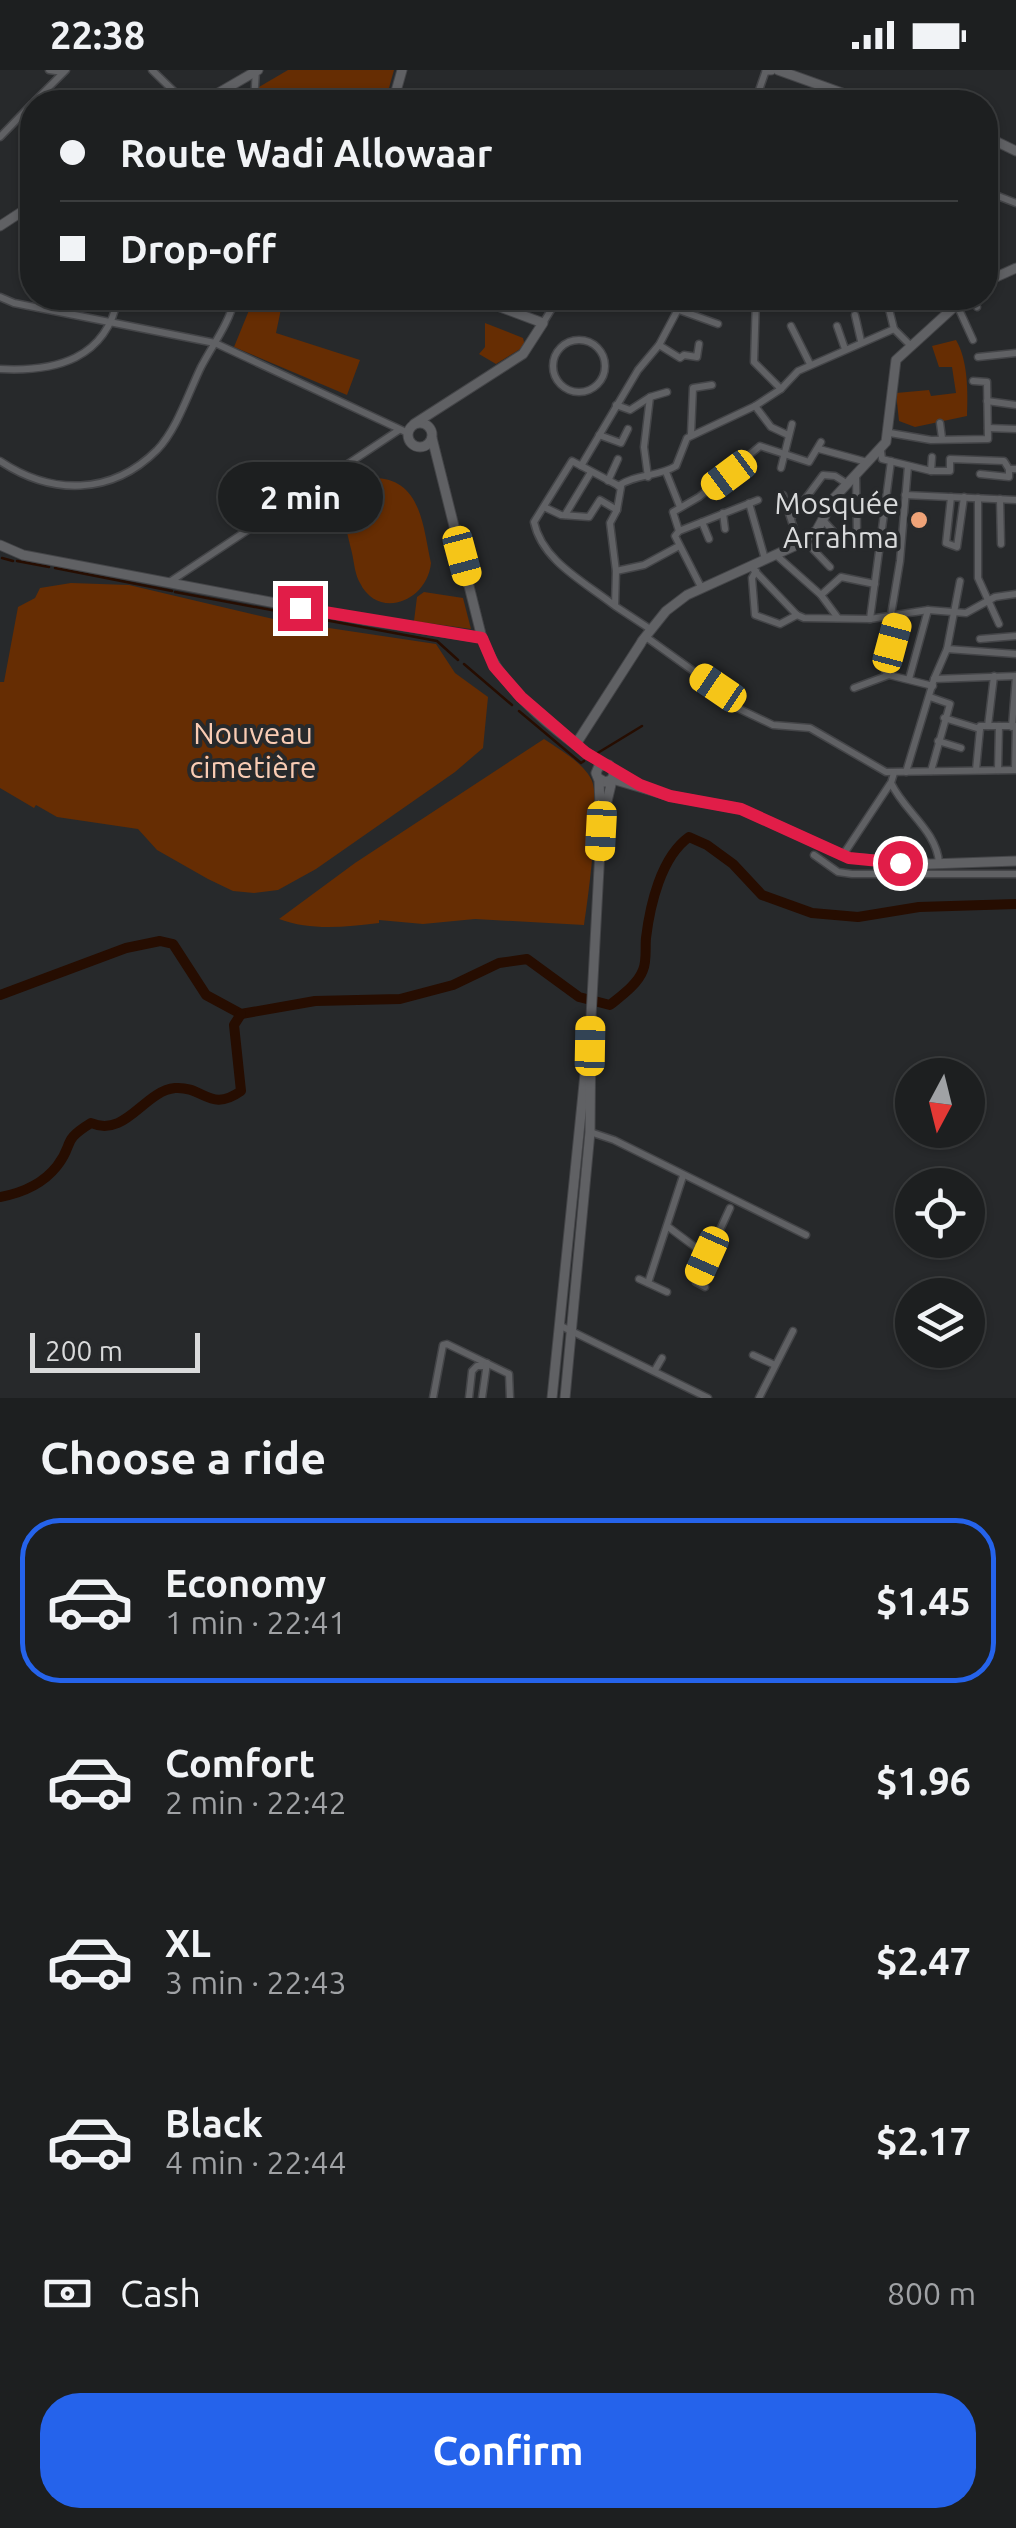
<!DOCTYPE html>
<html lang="en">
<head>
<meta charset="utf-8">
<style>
	:root { --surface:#1d1f20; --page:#252729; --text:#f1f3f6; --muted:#a0a2a5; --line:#3b3d3e; --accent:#2563eb }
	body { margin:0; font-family:Ubuntu,sans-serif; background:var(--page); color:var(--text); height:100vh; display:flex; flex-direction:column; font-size:38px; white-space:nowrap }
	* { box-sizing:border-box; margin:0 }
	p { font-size:32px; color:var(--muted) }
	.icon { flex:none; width:55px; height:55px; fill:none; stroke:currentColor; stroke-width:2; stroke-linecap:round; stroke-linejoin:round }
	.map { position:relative; height:1328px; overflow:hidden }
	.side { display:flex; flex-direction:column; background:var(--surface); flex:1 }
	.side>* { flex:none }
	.hud { position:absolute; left:20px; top:20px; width:978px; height:220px; border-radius:40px; box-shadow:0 2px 8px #0004,0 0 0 2px var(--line); display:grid; align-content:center; height:220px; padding:0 40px; background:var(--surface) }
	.needle { width:65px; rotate:187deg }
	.buttons { position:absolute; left:895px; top:988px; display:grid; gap:20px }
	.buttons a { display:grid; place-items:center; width:90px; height:90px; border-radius:50%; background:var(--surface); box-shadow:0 2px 8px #0004,0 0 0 2px var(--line); font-size:50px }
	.scale { position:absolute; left:30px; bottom:25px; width:170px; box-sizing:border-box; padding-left:10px; border:5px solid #d9dadb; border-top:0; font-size:28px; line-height:35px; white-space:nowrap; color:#d9dadb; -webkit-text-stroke:8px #27292b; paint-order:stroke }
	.end { position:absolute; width:45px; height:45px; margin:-22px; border:12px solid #e11d48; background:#fff; box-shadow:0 0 0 5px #fff }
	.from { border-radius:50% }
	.bubble { position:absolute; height:70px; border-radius:35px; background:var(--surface); box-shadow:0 2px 8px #0004,0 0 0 2px var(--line); font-size:32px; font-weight:700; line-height:70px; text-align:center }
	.car { position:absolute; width:30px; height:60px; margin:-30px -15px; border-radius:12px; box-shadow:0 0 8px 2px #0007; background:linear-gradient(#f5c518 24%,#345 0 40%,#f5c518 0 76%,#345 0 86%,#f5c518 0) }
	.hud b { display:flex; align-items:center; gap:35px; height:95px; font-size:38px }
	.hud b+b { border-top:2px solid var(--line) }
	.hud i { width:25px; height:25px; background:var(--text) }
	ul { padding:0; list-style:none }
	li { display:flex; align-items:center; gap:30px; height:165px; margin:0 20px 15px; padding:0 20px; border:5px solid transparent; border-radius:40px }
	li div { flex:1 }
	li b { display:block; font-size:38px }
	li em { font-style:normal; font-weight:700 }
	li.current { border-color:var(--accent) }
	li>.icon { width:90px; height:90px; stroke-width:1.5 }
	h2 { padding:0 40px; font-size:45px; line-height:120px }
	.pay { display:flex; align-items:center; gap:25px; height:110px; padding:0 40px; font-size:38px }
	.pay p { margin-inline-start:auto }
	.primary-button { display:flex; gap:20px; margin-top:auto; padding:20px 40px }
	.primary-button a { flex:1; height:115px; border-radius:40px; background:var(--accent); color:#fff; font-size:40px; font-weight:700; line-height:115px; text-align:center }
	.status { display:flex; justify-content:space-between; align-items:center; height:70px; padding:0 50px; background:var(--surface); direction:ltr }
	.status svg { height:28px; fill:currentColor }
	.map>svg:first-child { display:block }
	.green { fill:#662d03 }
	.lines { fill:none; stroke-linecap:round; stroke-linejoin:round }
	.stream { stroke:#260d01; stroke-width:2.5 }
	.river { stroke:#260d01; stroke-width:10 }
	.street-casing { stroke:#444548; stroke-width:9 }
	.secondary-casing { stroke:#444548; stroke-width:11 }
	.street { stroke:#606164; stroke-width:6 }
	.secondary { stroke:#606164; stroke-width:9 }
	.route { stroke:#e11d48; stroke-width:12 }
	.poi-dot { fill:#efa378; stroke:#27292b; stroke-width:4 }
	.labels { text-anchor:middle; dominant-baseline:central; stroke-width:8; stroke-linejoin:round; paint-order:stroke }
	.poi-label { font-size:30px; fill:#d9dadb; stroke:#27292b; text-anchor:end }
	.park-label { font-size:30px; fill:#f9ccb4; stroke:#27292b }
</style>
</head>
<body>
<div class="status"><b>22:38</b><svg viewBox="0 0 49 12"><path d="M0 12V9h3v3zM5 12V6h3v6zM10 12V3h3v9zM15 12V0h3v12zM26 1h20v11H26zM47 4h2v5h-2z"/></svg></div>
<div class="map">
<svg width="1016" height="1328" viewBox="0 0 1016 1328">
	<rect width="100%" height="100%" fill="#27292b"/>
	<g class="green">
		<polygon points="288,0 394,0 385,32 259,32 259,17"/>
		<polygon points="254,228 291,228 281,239 276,263 360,290 347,325 234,277"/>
		<polygon points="485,253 523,268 525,276 496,294 479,284 485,277"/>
		<path d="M956,270C968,290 968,322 967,346L915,357L899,351L896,323L929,320L931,326L956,323L952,297H939L932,276Z"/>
		<path d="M376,408C422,410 423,458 431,493C427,532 378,550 360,513C355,505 354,492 352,483C344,450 333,418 376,408Z"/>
		<polygon points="71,513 129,515 282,551 436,574 455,603 488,627 483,678 455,702 316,799 278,820 254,823 233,821 208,809 157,780 138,759 57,747 36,735 34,738 0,718 0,612 4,612 18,537 35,528 40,518"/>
		<polygon points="424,522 463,528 471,559 414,551 417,527"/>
		<path d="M544,669C559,679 585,694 592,711C601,733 588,829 584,855L475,849L423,854L379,850V853C345,857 311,861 279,849L355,793Z"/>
	</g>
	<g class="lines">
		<g class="stream">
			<polyline points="2,488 13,491"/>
			<polyline points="17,491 49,497"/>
			<polyline points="55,498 172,521"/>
			<polyline points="175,522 437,571 458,590"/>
			<polyline points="464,594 512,635"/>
			<polyline points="519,641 581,693 584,691"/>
			<polyline points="596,684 642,656"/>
		</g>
		<g class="river">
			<path d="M0,925L126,878L160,871L173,874L206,925L241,944L315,931L400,929L453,915L499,893L527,889L579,927L610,935C621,926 638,914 643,900C647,891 645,878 646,868C650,835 661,787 689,767L707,775L733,794L762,825L812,843L858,847L919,837L1016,834"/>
			<path d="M0,1127C22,1123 42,1115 57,1096C75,1073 60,1072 91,1053C126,1068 144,1021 175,1018C204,1016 210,1043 241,1021L234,955L241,944"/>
		</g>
		<defs>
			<g id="street">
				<polyline points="49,0 63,2"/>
				<polyline points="152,0 185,32"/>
				<polyline points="34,32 66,0"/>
				<polyline points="254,32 256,0"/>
				<polyline points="695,32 702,24"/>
				<polyline points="755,32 766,0"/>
				<polyline points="0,67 32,34"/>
				<polyline points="985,121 1016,133"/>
				<polyline points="0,227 14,233 215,273 408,363"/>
				<polyline points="756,228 754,292 781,319"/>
				<polyline points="972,228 977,237"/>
				<polyline points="957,235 973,270"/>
				<polyline points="552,238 558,228"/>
				<polyline points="679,240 718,254"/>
				<polyline points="855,245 861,271"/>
				<polyline points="543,253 551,240"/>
				<polyline points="791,256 810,294"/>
				<polyline points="837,256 845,279"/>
				<polyline points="894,259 888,235 917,228"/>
				<circle cx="579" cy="296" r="26"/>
				<polyline points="659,275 680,288 684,285 697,287 699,274"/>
				<polyline points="978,287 1016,283"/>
				<path d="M0,299C56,302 106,289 118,228"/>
				<polyline points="987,331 1016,335"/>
				<polyline points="616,335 630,340 650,327 667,322"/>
				<polyline points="755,336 771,357 788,365"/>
				<polyline points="940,353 942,368"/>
				<polyline points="988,358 1016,359"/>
				<polyline points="890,363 931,370 988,369 987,312 973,311"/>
				<polyline points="691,364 693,318 712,315"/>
				<polyline points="599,365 621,373 628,359"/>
				<polyline points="819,379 867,392"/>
				<polyline points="881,381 882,389 931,401 950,401 950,389 1004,391 1009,399"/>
				<path d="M0,391C51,425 111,426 157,380C177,359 188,324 201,297C213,274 229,254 235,228"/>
				<polyline points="581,396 638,300 659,275 684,228"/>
				<polyline points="781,398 792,354"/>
				<polyline points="931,401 932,387"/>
				<polyline points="666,402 680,437"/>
				<polyline points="980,404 1009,407 1009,399 1016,399"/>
				<polyline points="856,406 857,463 882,468"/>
				<polyline points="648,407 644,377 650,327"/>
				<polyline points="608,411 618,389"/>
				<path d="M618,416C635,404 658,407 676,396L687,368L755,336L781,319L798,301L894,259L910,275"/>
				<polyline points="783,425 799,474"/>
				<polyline points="905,425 1016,430"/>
				<polyline points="951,427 946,473 957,477 964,427"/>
				<polyline points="978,428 978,508 999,554"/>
				<polyline points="1000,429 1001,474"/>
				<polyline points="749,433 765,489"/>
				<polyline points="544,437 561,445 589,447 600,430 617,440"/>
				<polyline points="856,441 871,440"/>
				<polyline points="723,443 725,459"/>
				<polyline points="565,445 591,402"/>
				<polyline points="791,448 823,405 835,406 846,413"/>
				<polyline points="823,450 842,471"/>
				<polyline points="702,452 709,469"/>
				<polyline points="679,461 673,442 699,427 760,376 809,392 821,372"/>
				<polyline points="805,471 830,497"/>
				<polyline points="776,485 821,525 838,548"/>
				<polyline points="752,498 797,545 804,548 870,549 928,540 966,543 995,527 1016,524"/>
				<polyline points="616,501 644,495 679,476"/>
				<polyline points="756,501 752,508 755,545 780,554 797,545"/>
				<polyline points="168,513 399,360"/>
				<polyline points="701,517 675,466 679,461 758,430"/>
				<polyline points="821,525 841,507 875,514"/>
				<path d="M615,536C585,512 542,491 534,452L572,391L621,417L617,440L610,453L616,501L615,536L650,559"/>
				<polyline points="891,545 900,491 908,396"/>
				<polyline points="900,545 885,601 889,605 933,616"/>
				<polyline points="870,549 891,391"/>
				<polyline points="646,567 717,618 731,635 773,655 810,658 886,702 1016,700"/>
				<polyline points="980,569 1016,566"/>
				<polyline points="947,579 1016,584"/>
				<polyline points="909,609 928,540"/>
				<polyline points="934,609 1016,606"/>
				<polyline points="854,618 889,605"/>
				<polyline points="930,627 950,634 931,701"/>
				<polyline points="944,648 980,659 980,656 1016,656"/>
				<polyline points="988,656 994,606"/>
				<polyline points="1012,657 1016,606"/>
				<polyline points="938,671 961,678"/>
				<polyline points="1015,699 1016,656"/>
				<polyline points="976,700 980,659"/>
				<polyline points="998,700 999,656"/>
				<polyline points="906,702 934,609 947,579 960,511"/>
				<path d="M894,703L891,713C904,741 937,761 939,793"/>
				<polyline points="814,785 838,802 852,804 1016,804"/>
				<polyline points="843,785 890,714"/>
				<polyline points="590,1062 614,1070 806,1165"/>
				<polyline points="667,1156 707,1186"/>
				<polyline points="639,1209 667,1222"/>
				<polyline points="648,1213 683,1106"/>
				<polyline points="705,1217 696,1212 730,1138"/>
				<polyline points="559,1255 708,1328"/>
				<polyline points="753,1285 775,1295"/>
				<polyline points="655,1300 662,1288"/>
				<polyline points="433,1328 443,1275 447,1274 509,1304 510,1328"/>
				<polyline points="469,1328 472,1301 477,1296 486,1296"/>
				<polyline points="482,1328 487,1293"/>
				<polyline points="759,1328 793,1261"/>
			</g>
			<g id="secondary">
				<polyline points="767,0 771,0"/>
				<polyline points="778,0 867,32"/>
				<polyline points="203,32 258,0"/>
				<polyline points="393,32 402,0"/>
				<polyline points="985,66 1016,81"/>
				<polyline points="0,156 32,135"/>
				<polyline points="985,212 1016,198"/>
				<circle cx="420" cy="365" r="12"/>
				<polyline points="414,354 523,284 543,253 476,228"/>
				<path d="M432,368L482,568C500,619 559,665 603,694"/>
				<polyline points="0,475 23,485 365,550 482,568"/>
				<polyline points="642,571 666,541 687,525 799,474 817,460 835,427 886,372 896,290 964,228"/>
				<polyline points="576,674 641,573"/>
				<polyline points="612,709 670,726 741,739 849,788 930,794 1016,791"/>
				<polyline points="604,744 614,702 609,695 599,696 596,703 598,708 605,712 611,710"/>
				<polyline points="552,1328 586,994"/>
				<polyline points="565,1328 590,1062 591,947 601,761 599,710"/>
			</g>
		</defs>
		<use href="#street" class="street-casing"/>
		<use href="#secondary" class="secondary-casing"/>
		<use href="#street" class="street"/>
		<use href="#secondary" class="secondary"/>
	</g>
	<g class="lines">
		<polyline class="route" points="300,538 482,568 494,596 521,627 586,683 640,715 670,726 741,739 849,788 900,793"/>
	</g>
	<circle class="poi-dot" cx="919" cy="450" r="10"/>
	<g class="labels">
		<g class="poi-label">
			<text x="899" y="433">Mosquée<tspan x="899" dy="34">Arrahma</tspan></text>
		</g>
		<g class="park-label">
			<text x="253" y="663">Nouveau<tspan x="253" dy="34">cimetière</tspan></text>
		</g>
	</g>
</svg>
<div class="buttons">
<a><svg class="needle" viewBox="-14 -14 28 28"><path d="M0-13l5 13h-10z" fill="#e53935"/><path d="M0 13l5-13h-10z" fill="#a0a2a5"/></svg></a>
<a><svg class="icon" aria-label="locate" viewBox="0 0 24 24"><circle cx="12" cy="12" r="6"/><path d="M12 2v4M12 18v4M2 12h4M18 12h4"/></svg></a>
<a><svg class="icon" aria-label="layers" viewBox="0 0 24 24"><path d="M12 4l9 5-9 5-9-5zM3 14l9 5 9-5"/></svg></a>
</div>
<div class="scale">200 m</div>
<i class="end from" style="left:900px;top:793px"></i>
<i class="end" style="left:300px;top:538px"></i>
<div class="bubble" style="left:218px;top:392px;width:165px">2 min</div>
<i class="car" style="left:729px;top:405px;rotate:233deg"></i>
<i class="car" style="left:462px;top:486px;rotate:165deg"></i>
<i class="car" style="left:892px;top:573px;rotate:15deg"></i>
<i class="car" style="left:718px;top:618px;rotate:304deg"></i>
<i class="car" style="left:601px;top:761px;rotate:183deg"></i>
<i class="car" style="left:590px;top:976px;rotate:1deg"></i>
<i class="car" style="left:707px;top:1186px;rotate:204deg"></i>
<div class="hud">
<b><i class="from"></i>Route Wadi Allowaar</b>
<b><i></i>Drop-off</b>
</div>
</div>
<section class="side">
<h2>Choose a ride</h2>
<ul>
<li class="current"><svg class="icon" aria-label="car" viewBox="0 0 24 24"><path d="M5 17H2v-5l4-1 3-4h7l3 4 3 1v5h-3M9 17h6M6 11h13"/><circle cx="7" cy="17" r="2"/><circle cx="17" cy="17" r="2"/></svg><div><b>Economy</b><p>1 min · 22:41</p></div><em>$1.45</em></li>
<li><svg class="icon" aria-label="car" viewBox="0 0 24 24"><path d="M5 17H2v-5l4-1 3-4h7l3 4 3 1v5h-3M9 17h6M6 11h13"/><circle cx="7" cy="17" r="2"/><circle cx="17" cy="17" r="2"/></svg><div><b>Comfort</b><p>2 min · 22:42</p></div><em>$1.96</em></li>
<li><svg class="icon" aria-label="car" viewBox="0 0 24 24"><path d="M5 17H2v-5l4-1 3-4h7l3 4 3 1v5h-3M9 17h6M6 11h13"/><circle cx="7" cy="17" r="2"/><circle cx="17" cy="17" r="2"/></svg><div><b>XL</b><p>3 min · 22:43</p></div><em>$2.47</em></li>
<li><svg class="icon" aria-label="car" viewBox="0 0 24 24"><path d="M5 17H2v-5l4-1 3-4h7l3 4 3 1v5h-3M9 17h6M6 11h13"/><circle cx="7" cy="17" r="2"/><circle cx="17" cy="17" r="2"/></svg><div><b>Black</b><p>4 min · 22:44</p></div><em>$2.17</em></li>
</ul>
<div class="pay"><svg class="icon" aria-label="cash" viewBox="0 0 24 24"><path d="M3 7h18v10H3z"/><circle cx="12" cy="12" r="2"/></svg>Cash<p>800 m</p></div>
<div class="primary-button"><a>Confirm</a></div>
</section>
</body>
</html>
